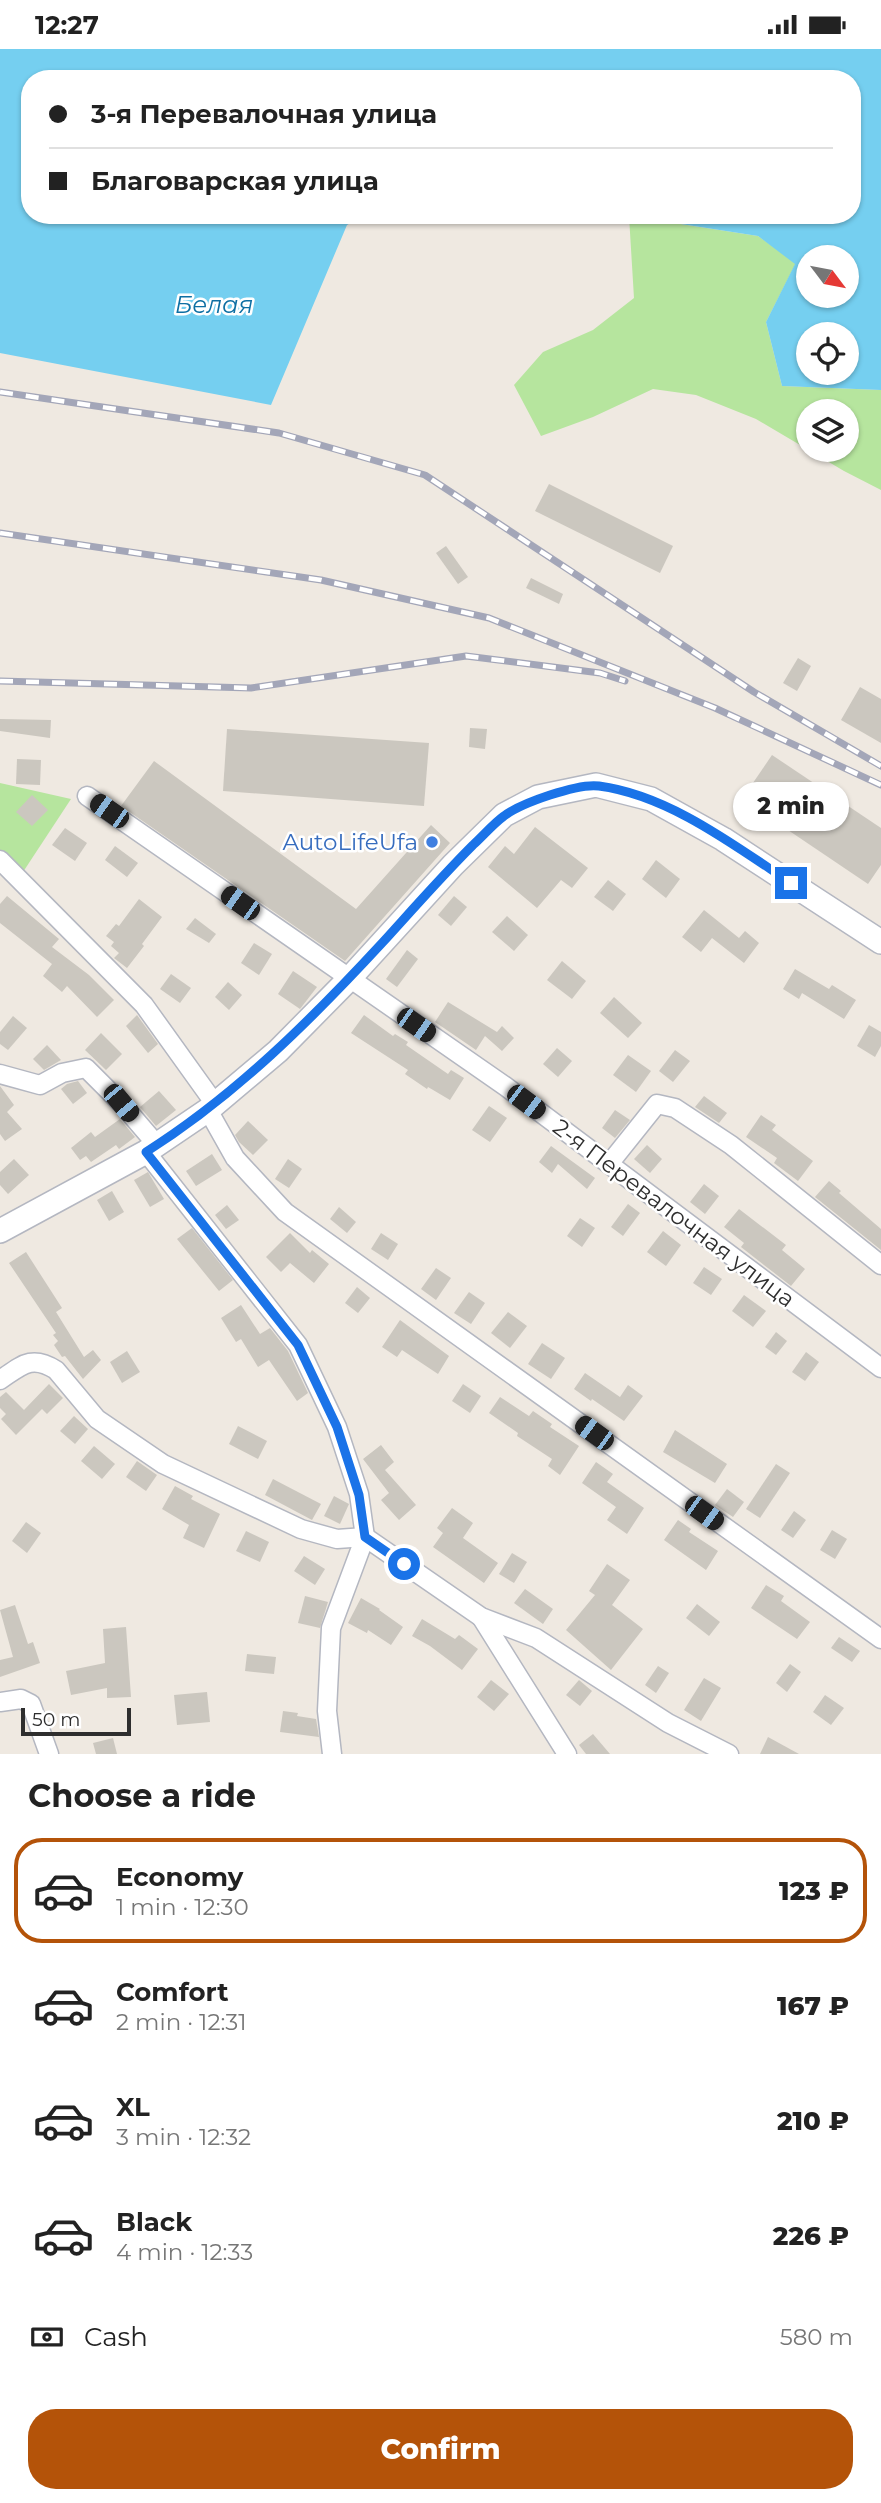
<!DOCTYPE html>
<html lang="en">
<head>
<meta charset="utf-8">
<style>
	:root { --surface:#fff; --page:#f2f2f2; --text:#222; --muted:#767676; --line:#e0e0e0; --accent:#b45309 }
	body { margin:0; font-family:Montserrat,sans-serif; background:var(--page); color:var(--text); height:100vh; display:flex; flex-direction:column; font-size:26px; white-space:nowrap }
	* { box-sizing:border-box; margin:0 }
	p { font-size:23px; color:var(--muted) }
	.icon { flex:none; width:38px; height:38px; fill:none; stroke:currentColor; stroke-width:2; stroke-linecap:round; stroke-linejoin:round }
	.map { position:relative; height:1705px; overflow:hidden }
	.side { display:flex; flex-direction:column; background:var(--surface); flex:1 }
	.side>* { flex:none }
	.top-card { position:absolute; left:21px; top:21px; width:840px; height:154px; border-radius:28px; box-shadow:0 2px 5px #0004; display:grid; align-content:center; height:154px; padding:0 28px; background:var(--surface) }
	.needle { width:46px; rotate:122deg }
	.buttons { position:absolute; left:796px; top:196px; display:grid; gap:14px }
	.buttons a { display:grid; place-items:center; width:63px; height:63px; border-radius:50%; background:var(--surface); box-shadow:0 2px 5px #0004; font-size:35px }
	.scale { position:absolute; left:21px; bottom:18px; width:110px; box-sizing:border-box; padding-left:7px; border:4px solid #2e2e2e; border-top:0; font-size:19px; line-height:24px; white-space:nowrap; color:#2e2e2e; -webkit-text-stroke:5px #fff; paint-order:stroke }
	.end { position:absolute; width:32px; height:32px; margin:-16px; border:9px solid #1a73e8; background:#fff; box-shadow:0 0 0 4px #fff }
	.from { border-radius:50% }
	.bubble { position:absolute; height:49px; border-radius:24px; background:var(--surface); box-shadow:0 2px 5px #0004; font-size:23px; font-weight:800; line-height:49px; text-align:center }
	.car { position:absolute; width:21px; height:42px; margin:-21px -10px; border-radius:9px; box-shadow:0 0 5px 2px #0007; background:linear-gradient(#222 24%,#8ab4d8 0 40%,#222 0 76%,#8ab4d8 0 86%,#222 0) }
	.top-card b { display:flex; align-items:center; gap:24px; height:66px; font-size:26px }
	.top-card b+b { border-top:2px solid var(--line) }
	.top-card i { width:18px; height:18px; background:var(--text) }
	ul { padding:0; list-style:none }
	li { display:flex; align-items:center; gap:21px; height:105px; margin:0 14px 10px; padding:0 14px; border:4px solid transparent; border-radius:28px }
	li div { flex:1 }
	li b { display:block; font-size:26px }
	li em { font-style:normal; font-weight:800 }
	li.selected { border-color:var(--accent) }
	li>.icon { width:63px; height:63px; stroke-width:1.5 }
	h2 { padding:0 28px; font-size:32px; line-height:84px }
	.pay { display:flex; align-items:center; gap:18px; height:77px; padding:0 28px; font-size:26px }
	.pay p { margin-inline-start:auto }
	.primary-button { display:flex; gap:14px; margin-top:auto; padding:14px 28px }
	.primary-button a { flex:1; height:80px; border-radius:28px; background:var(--accent); color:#fff; font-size:28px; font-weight:800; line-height:80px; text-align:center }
	.status { display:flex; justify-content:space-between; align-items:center; height:49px; padding:0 35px; background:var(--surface); direction:ltr }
	.status svg { height:19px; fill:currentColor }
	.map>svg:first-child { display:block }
	.green { fill:#b6e59e; fill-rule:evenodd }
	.water { fill:#75cff0; fill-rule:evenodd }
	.building { fill:#cbc7bf }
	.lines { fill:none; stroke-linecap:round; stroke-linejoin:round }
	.minor-casing { stroke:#b4b7c1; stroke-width:21 }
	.tertiary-casing { stroke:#b4b7c1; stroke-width:26 }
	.minor { stroke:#fff; stroke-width:18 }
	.tertiary { stroke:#fff; stroke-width:23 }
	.rail-casing { stroke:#a3a6b8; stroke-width:7 }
	.rail { stroke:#fff; stroke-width:4.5; stroke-dasharray:13; stroke-linecap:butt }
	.route { stroke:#1a73e8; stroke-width:9 }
	.shop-dot { fill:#3f7fe0; stroke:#fff; stroke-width:2.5 }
	.labels { text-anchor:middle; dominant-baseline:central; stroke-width:5; stroke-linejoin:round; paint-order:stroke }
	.shop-label { font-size:23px; fill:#366cbe; stroke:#fff; text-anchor:end }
	.street-label { font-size:23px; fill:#2e2e2e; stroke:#fff }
	.water-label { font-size:24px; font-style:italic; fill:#0d6fa3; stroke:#fff }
</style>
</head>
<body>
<div class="status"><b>12:27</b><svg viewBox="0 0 49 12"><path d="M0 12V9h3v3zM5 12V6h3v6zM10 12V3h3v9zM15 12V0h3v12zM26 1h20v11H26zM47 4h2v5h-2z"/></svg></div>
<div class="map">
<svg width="881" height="1705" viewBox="0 0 881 1705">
	<rect width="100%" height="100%" fill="#efe9e1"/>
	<g class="green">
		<path d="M629,167L758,187L796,214L766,273L782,337L881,341V441L844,422L756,370L696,346L653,340L593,368L541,387L514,336L543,303L593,281L634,249ZM808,362H847V401H808Z"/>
		<polygon points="0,734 71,750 23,823 0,802"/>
	</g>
	<path class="water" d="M0,0H881V341L782,337L766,273L795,215L758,187L623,166H852V30H30V166H364L347,176L271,356L0,304ZM808,208H847V247H808ZM808,285H847V324H808Z"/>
	<g class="building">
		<polygon points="549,435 673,497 660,524 535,462"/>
		<polygon points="446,497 468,528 458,535 436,504"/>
		<polygon points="531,529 563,545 559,555 526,539"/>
		<polygon points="798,609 811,617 797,642 783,634"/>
		<polygon points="860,638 881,650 881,694 841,671"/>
		<polygon points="0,670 51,671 50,689 0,682"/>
		<polygon points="470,679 487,680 485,700 469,698"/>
		<polygon points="227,680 429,694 424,757 223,742"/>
		<polygon points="772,706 881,779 881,816 868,835 742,750"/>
		<polygon points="17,710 41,711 40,736 16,735"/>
		<polygon points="154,712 356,860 431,776 450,794 345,912 121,757"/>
		<polygon points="32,746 48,761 32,777 16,763"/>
		<polygon points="535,778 588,819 572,839 561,831 537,859 488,818 505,797 514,805"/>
		<polygon points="65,779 87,794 75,812 52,796"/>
		<polygon points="115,797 138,814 127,828 105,811"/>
		<polygon points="656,811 680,830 666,849 642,830"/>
		<polygon points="608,831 626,845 613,862 594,848"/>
		<polygon points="7,847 59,890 52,898 89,926 114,951 97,968 67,937 62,943 43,927 52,915 0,874 0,855"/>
		<polygon points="454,847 467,858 451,877 438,866"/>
		<polygon points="139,850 162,868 142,895 144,897 127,919 114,909 119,904 111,897 114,893 106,887 116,875 119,877"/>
		<polygon points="704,861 739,889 745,882 759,894 744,914 712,889 701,903 682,888"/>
		<polygon points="507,867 528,886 514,902 492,883"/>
		<polygon points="195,869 216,885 209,894 186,880"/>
		<polygon points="254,894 272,905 259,926 241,914"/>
		<polygon points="407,901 418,910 397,938 386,930"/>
		<polygon points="562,912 586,932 572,950 547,931"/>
		<polygon points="795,920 829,940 832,936 856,951 844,970 802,944 799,950 783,940"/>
		<polygon points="293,922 317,938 300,960 278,945"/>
		<polygon points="171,925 191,939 180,954 160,940"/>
		<polygon points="228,933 242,946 229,961 215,948"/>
		<polygon points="614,948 642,974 628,989 600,964"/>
		<polygon points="448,953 497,983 502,977 514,989 502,1002 485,987 476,1001 435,973"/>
		<polygon points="137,966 158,995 148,1004 126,977"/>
		<polygon points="364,966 393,987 395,985 408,993 406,996 448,1025 451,1021 464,1029 450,1051 428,1038 427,1040 405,1025 408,1021 351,984"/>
		<polygon points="13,967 27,979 8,1001 0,995 0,983"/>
		<polygon points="869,976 881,983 881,997 875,1008 857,997"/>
		<polygon points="101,984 122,1005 106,1021 85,1001"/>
		<polygon points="47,996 61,1011 44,1021 33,1010"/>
		<polygon points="557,999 572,1012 558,1028 543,1015"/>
		<polygon points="675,1001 690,1012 673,1033 659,1022"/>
		<polygon points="628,1006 651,1022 636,1043 613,1026"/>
		<polygon points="78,1032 87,1044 73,1055 61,1040 67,1035"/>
		<polygon points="0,1037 14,1056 7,1063 22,1080 5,1092 0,1085"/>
		<polygon points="159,1042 176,1061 156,1077 140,1058"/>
		<polygon points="704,1047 727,1064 719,1074 695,1058"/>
		<polygon points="489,1057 507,1069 490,1093 472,1081"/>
		<polygon points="615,1061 630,1071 615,1089 602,1079"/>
		<polygon points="761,1066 776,1076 772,1081 813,1112 798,1132 774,1114 777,1109 746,1088"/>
		<polygon points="120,1070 135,1088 119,1100 116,1096 91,1113 86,1107 80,1111 71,1099 91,1083 95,1088"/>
		<polygon points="248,1072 268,1091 253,1106 239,1093 235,1086"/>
		<polygon points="647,1096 662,1110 650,1124 634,1110"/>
		<polygon points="551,1097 595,1129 587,1140 558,1115 552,1124 539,1113"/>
		<polygon points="212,1105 222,1121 196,1137 186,1122"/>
		<polygon points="14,1110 29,1126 8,1145 0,1136 0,1123"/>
		<polygon points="288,1110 302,1120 289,1139 275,1130"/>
		<polygon points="148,1123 164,1150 150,1158 134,1131"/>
		<polygon points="829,1132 841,1142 839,1144 881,1180 881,1201 815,1148"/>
		<polygon points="704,1135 719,1147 705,1165 690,1153"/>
		<polygon points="112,1142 124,1163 109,1172 97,1151"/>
		<polygon points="628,1155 640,1164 623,1187 611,1178"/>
		<polygon points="227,1156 239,1171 226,1180 215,1166"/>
		<polygon points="339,1158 356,1173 347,1184 330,1170"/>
		<polygon points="739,1160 786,1196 782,1201 805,1220 791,1237 741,1198 744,1194 724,1178"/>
		<polygon points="580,1169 595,1179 582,1198 567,1187"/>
		<polygon points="192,1179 233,1231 219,1242 177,1190"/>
		<polygon points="663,1182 681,1196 666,1217 647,1203"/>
		<polygon points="290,1184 310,1204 312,1201 329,1215 314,1234 290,1214 281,1223 266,1208"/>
		<polygon points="381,1184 398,1195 388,1211 371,1200"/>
		<polygon points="26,1203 62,1259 56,1263 84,1308 93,1301 101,1311 83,1330 65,1307 62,1308 54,1296 58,1292 53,1286 56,1284 9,1214"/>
		<polygon points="704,1218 722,1230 711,1246 693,1234"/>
		<polygon points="436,1219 451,1229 436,1251 421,1240"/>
		<polygon points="357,1238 370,1249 358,1264 345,1254"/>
		<polygon points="469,1243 485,1254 471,1275 454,1264"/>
		<polygon points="744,1246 766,1262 753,1278 732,1262"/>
		<polygon points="241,1256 260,1285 270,1279 288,1302 308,1344 297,1352 269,1311 258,1318 241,1290 236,1293 221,1269"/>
		<polygon points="508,1263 527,1277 510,1299 491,1284"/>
		<polygon points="400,1271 449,1307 438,1325 402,1301 397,1308 382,1298"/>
		<polygon points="776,1283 787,1292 776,1306 765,1298"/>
		<polygon points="542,1294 565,1309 551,1330 528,1315"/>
		<polygon points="127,1302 140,1323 122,1334 110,1313"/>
		<polygon points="806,1303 819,1313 805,1332 792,1323"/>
		<polygon points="585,1324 620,1348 628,1336 643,1347 624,1372 592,1350 591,1352 574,1340"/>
		<polygon points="49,1335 63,1349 47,1365 42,1360 16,1386 1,1370 6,1365 0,1359 0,1348 6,1343 24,1361"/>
		<polygon points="463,1335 481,1347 470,1364 452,1352"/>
		<polygon points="500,1348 529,1367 533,1362 552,1375 550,1378 579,1397 560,1426 548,1417 552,1410 517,1387 518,1384 489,1364"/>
		<polygon points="74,1367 88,1380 75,1395 60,1382"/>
		<polygon points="238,1377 267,1392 258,1410 229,1395"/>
		<polygon points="675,1381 727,1415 715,1434 663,1403"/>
		<polygon points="381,1396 394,1413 385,1421 416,1456 399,1471 381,1451 389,1444 363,1410"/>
		<polygon points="94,1397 115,1415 102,1430 81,1412"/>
		<polygon points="137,1412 157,1426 146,1442 126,1428"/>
		<polygon points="596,1413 613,1425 607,1433 644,1459 627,1485 607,1471 616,1458 582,1434"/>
		<polygon points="776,1415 790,1424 760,1469 746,1460"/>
		<polygon points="273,1430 321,1455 312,1471 265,1446"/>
		<polygon points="175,1437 193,1447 191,1450 220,1465 204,1499 183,1489 189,1476 162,1460"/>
		<polygon points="727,1440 744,1453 733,1468 715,1456"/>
		<polygon points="334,1447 349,1455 340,1475 324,1467"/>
		<polygon points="452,1459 473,1474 463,1489 498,1514 484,1534 433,1498 443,1484 437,1479"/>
		<polygon points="794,1462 806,1471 793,1489 781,1481"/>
		<polygon points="678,1471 691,1480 689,1483 718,1502 706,1521 664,1491"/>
		<polygon points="26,1473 41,1484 27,1504 12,1492"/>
		<polygon points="832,1481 847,1490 835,1510 820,1501"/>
		<polygon points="246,1482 269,1493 260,1513 236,1502"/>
		<polygon points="512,1504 527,1513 514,1534 499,1525"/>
		<polygon points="304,1507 325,1520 315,1536 294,1522"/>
		<polygon points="607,1515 630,1531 612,1556 643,1580 611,1621 566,1581 595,1546 589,1542"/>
		<polygon points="766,1536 784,1547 781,1552 810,1573 797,1590 751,1559"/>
		<polygon points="525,1540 553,1560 543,1575 514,1554"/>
		<polygon points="305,1547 328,1553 320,1579 298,1574"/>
		<polygon points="361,1549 380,1560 379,1561 403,1578 391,1596 368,1581 367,1584 348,1574"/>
		<polygon points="697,1555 720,1573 709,1587 686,1569"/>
		<polygon points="15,1556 28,1595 33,1593 40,1614 0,1628 0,1611 13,1608 0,1561"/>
		<polygon points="422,1570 455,1590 459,1586 478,1600 462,1621 430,1597 412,1587"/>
		<polygon points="126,1578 131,1648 107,1649 107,1639 71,1646 66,1622 105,1614 103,1580"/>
		<polygon points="839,1588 860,1602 852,1613 831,1599"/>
		<polygon points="247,1605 276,1608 274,1625 245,1622"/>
		<polygon points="790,1615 801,1623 787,1643 776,1634"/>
		<polygon points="658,1617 669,1624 656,1644 645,1636"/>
		<polygon points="704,1629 721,1639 701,1672 684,1661"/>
		<polygon points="491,1631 509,1645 494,1662 477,1648"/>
		<polygon points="579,1631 592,1642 580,1657 566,1646"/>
		<polygon points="207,1643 210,1673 177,1676 174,1646"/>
		<polygon points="825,1646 844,1659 831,1676 813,1663"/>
		<polygon points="283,1662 298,1664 297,1667 316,1670 319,1688 280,1683"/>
		<polygon points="593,1685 610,1705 586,1705 579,1696"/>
		<polygon points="768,1688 799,1705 760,1705"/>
		<polygon points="113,1689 117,1705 96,1705 93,1694"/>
	</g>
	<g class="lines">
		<defs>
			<g id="minor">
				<polyline points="87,747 505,1037 881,1319"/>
				<polyline points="0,811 144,956 215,1055"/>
				<polyline points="0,1025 40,1036 62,1024 86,1019 121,1054 157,1096"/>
				<polyline points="208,1061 235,1109 285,1163 881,1590"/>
				<polyline points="146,1103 298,1296 337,1378 359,1445 365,1488 331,1579 327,1662 332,1705"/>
				<polyline points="609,1115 657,1055 675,1059 731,1096 881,1216"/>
				<path d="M0,1331C21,1317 31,1305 56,1321L97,1370L163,1415L301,1480L337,1490L365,1488L481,1568L536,1589L668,1674L729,1705"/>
				<polyline points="481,1568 567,1705"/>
				<polyline points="0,1653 21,1650 31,1655 49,1705"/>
			</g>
			<polyline id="tertiary" points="0,1182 146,1103 208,1061 278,1002 349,930 453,816 504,766 538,748 596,736 651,750 723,790 881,893"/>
		</defs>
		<use href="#minor" class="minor-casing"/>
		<use href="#tertiary" class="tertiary-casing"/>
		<use href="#minor" class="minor"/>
		<use href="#tertiary" class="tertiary"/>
		<defs>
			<g id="rail">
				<polyline points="0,343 279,384 425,426 754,643 881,717"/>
				<polyline points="0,484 321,531 489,569 715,659 881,736"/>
				<polyline points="0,632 251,639 466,607 600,624 625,632"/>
			</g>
		</defs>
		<use href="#rail" class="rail-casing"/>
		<use href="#rail" class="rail"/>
	</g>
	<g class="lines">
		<path class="route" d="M404,1515L365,1488L359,1446L337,1378L298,1296L146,1103C236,1046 311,971 383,893C413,860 442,827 473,796C483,787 493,775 504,767C521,754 578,734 599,737C668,746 734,796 791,834"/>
	</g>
	<circle class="shop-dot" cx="432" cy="793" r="7"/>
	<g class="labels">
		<g class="shop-label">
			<text x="418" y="793">AutoLifeUfa</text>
		</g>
		<g class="street-label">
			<text transform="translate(674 1164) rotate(37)">2-я Перевалочная улица</text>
		</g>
		<g class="water-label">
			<text x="214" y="255">Белая</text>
		</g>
	</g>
</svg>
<div class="buttons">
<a><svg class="needle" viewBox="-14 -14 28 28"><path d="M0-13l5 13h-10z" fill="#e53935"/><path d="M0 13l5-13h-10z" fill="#767676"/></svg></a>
<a><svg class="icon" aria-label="locate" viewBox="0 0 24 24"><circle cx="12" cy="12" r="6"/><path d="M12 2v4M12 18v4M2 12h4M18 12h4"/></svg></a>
<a><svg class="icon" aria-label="layers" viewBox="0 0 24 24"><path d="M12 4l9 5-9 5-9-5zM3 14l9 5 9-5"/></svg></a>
</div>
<div class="scale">50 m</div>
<i class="end from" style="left:404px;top:1515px"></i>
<i class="end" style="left:791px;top:834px"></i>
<div class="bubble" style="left:733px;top:733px;width:116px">2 min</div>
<i class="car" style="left:109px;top:762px;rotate:305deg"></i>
<i class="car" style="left:240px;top:854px;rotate:305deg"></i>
<i class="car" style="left:416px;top:976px;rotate:125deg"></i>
<i class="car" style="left:526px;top:1053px;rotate:127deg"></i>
<i class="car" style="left:121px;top:1054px;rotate:140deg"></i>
<i class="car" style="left:594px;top:1384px;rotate:306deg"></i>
<i class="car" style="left:704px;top:1464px;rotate:126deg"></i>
<div class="top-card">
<b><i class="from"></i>3-я Перевалочная улица</b>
<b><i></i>Благоварская улица</b>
</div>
</div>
<section class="side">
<h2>Choose a ride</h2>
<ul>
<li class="selected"><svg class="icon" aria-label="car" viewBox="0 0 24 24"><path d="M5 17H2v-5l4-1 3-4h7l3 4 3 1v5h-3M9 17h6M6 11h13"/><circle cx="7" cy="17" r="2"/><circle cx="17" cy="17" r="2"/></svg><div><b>Economy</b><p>1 min · 12:30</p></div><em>123 ₽</em></li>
<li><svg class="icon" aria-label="car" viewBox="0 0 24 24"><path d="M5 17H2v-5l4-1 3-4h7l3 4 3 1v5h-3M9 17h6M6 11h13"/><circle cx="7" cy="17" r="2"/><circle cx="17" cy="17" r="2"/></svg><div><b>Comfort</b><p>2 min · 12:31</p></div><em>167 ₽</em></li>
<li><svg class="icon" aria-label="car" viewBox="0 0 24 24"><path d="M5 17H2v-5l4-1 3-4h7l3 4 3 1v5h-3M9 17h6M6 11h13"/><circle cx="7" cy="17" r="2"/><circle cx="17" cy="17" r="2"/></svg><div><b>XL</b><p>3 min · 12:32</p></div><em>210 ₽</em></li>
<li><svg class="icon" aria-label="car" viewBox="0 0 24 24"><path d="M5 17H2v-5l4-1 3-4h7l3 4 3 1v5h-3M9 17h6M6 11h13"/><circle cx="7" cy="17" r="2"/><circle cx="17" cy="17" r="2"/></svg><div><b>Black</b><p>4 min · 12:33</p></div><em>226 ₽</em></li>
</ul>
<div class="pay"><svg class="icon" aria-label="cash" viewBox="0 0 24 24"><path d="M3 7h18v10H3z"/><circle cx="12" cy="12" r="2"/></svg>Cash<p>580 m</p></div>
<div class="primary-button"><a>Confirm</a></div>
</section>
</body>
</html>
